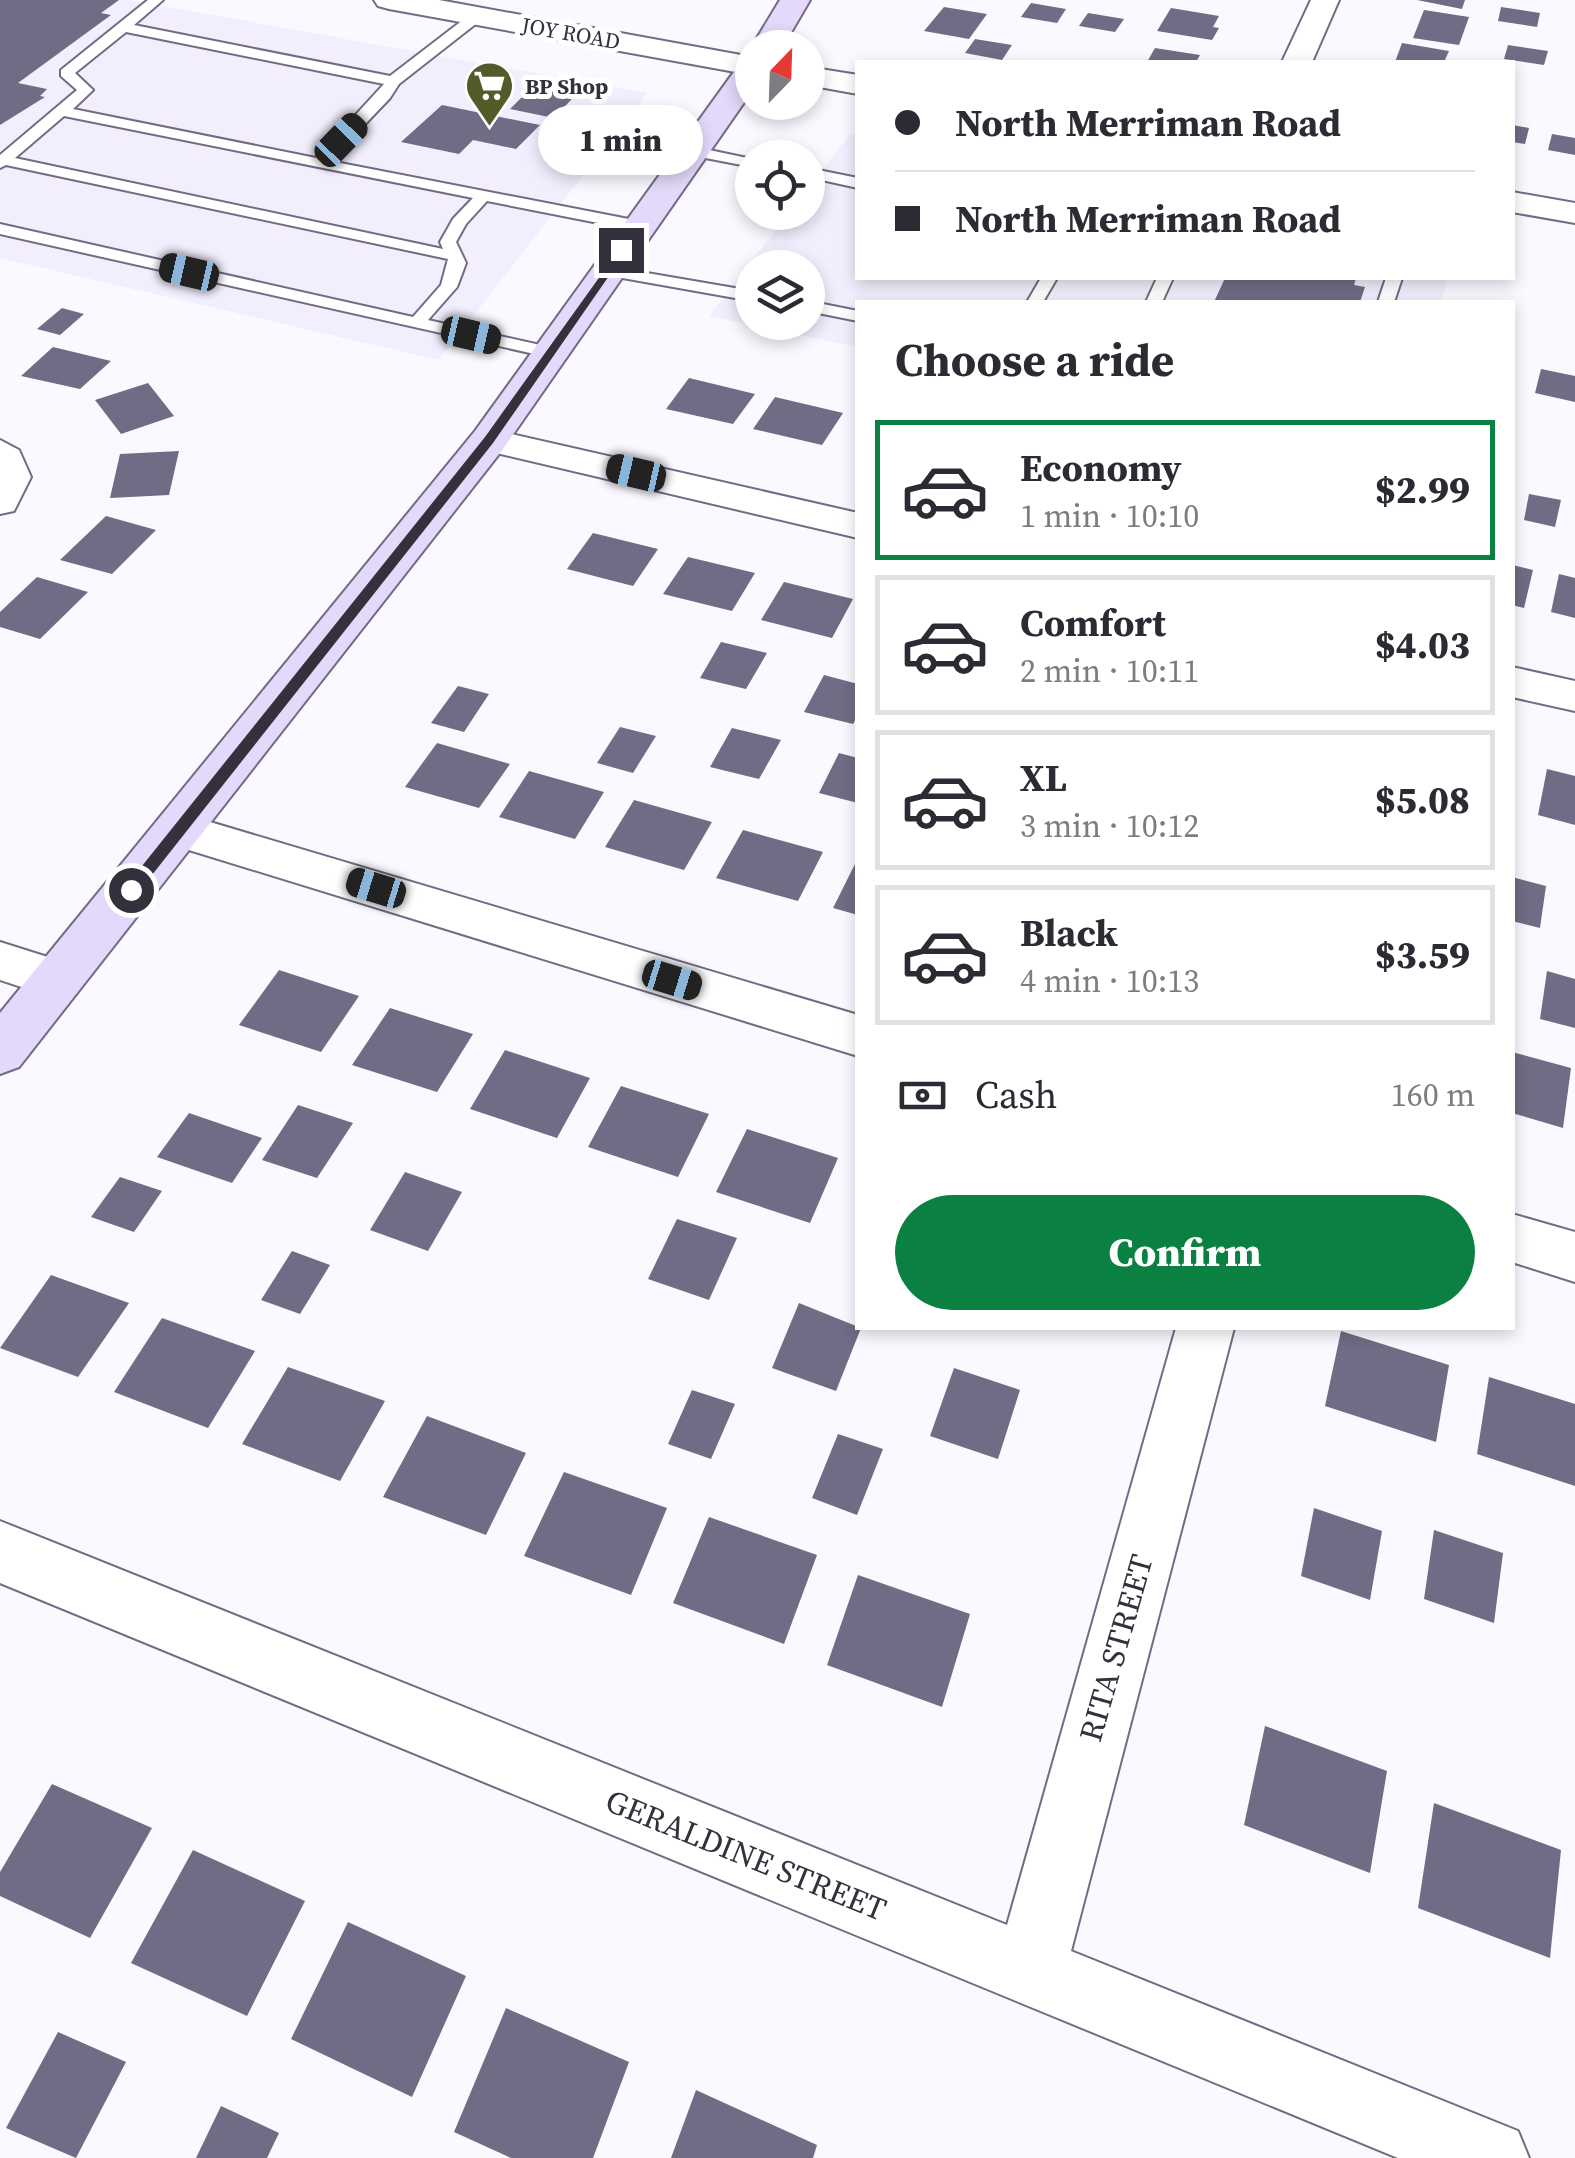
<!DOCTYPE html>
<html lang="en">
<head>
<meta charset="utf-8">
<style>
	:root { --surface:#fff; --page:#f7f7f7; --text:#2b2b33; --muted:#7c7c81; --line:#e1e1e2; --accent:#0b8043 }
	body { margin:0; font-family:"Source Serif 4",serif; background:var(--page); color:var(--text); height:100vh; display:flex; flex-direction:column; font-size:38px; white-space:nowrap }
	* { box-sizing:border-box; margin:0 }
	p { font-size:32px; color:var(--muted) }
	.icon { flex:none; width:55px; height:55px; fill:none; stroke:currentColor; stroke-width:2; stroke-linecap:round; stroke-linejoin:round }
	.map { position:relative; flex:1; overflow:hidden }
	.sheet { position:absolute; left:855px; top:300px; width:660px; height:1030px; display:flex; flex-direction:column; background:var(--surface); border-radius:0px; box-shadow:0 5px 15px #0003 }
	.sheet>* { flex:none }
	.top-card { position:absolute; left:855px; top:60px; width:660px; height:220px; border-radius:0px; box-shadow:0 5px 15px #0003; display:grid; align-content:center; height:220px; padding:0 40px; background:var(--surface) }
	.needle { width:65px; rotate:23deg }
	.tools { position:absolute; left:735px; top:30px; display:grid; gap:20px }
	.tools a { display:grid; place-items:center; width:90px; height:90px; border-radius:50%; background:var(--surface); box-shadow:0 5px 15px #0003; font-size:50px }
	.end { position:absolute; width:45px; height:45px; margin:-22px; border:12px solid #34313c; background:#fff; box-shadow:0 0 0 5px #fff }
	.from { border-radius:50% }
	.bubble { position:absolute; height:70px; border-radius:35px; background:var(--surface); box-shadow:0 5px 15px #0003; font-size:32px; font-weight:800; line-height:70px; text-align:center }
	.car { position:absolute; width:30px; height:60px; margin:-30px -15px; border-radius:12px; box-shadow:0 0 8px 2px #0007; background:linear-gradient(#222 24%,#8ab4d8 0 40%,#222 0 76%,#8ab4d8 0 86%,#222 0) }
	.top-card b { display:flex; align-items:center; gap:35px; height:95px; font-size:38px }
	.top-card b+b { border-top:2px solid var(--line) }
	.top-card i { width:25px; height:25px; background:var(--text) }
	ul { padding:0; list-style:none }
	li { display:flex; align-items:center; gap:30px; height:140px; margin:0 20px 15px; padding:0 20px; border:5px solid var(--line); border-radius:0px }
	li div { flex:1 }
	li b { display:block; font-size:38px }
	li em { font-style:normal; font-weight:800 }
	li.current { border-color:var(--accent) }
	li>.icon { width:90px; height:90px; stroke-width:1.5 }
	h2 { padding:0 40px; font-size:45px; line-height:120px }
	.pay { display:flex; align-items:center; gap:25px; height:110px; padding:0 40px; font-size:38px }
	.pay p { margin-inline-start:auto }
	.button { display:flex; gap:20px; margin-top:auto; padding:20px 40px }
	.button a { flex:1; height:115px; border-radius:60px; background:var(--accent); color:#fff; font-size:40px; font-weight:800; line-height:115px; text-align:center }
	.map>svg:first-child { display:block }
	.built { fill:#f2eefd; fill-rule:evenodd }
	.building { fill:#726b85 }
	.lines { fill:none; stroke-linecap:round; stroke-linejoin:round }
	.service-casing { stroke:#736b85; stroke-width:4 }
	.minor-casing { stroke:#736b85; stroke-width:4 }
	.tertiary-casing { stroke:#736b85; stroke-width:4 }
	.secondary-casing { stroke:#736b85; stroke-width:4 }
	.service { fill:#fff; fill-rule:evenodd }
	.minor { fill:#fff; fill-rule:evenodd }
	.tertiary { fill:#fff; fill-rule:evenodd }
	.secondary { fill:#e4d9fa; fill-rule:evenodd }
	.route { fill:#34313c }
	.labels { text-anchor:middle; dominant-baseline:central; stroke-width:10; stroke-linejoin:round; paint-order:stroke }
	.far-street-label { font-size:22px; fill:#34313c; stroke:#fff }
	.far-poi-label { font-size:22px; font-weight:bold; fill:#34313c; stroke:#fff; text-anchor:start }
	.near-street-label { font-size:32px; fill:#34313c; stroke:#fff }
</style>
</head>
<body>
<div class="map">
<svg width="1575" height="2158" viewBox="0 0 1575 2158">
	<rect width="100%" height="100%" fill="#faf9ff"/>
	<g class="built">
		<polygon points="0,0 129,0 647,93 439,360 0,258"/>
		<path d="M850,134L857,135L858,278H1448L1441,302H858L857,347L709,316L789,213L808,212V189ZM752,268H808V322H752Z"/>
	</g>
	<g class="building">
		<polygon points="0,0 119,0 101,13 111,15 18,83 47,89 40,96 45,97 0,125"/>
		<polygon points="1417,0 1465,0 1462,9"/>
		<polygon points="1031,3 1066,9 1057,23 1021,17"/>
		<polygon points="944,7 987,14 969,39 924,31"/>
		<polygon points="1501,7 1540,13 1537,27 1498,21"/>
		<polygon points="1171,8 1219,16 1213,27 1219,28 1212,40 1157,31"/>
		<polygon points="1424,10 1469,17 1459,45 1413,38"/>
		<polygon points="1088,13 1124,19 1115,32 1079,26"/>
		<polygon points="975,39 1012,45 1002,60 965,53"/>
		<polygon points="1402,43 1449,51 1444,62 1395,62"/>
		<polygon points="1508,45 1548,51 1544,65 1504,59"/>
		<polygon points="1155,48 1200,55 1196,62 1147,62"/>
		<polygon points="542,77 585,85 554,118 510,109"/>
		<polygon points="442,105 540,125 516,149 473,140 459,154 401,142"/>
		<polygon points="1512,125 1529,128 1525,144 1512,142"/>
		<polygon points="571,128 609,135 594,152 556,144"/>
		<polygon points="1552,134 1575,138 1575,155 1548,150"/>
		<polygon points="1225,278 1356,278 1354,285 1365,287 1360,302 1214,302"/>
		<polygon points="62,308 84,314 60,335 37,329"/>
		<polygon points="53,347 111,361 80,389 21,376"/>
		<polygon points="1541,369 1575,376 1575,402 1535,393"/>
		<polygon points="689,378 755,394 733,424 666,409"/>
		<polygon points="148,383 174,416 121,434 95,400"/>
		<polygon points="775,397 843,413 822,445 753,429"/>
		<polygon points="179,451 169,495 110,498 120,454"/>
		<polygon points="1529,494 1561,500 1555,527 1524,520"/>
		<polygon points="106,516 156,530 112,574 60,560"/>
		<polygon points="593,533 658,549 633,586 567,569"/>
		<polygon points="688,557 755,573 732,611 663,594"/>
		<polygon points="1512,565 1533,570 1524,608 1512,605"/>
		<polygon points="1559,574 1575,578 1575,618 1551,612"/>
		<polygon points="37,577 88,592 40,639 0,627 0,612"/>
		<polygon points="784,582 853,599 832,638 761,620"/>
		<polygon points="721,642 767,653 746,689 700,678"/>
		<polygon points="824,675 858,684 858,715 853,724 804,712"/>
		<polygon points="458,686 489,694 464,732 431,723"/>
		<polygon points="620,727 656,736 633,773 597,763"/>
		<polygon points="732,728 781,740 759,779 710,767"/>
		<polygon points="437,743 510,764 479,808 405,787"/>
		<polygon points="839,753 858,758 858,803 819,793"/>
		<polygon points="1547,769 1575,776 1575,825 1538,815"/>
		<polygon points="529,771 604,792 575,839 499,817"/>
		<polygon points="634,800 712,822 684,870 605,847"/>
		<polygon points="743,830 823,852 798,901 716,878"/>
		<polygon points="858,858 858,915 833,908"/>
		<polygon points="1512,877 1546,886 1540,928 1512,921"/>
		<polygon points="279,970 359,996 321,1052 239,1025"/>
		<polygon points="1547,971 1575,979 1575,1028 1540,1019"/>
		<polygon points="390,1008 473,1034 437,1092 352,1065"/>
		<polygon points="505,1050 590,1078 557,1138 470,1109"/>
		<polygon points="1512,1052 1571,1068 1563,1128 1512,1113"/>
		<polygon points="621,1086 709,1114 678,1177 588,1147"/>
		<polygon points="298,1105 353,1123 317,1178 262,1160"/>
		<polygon points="189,1113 262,1138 232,1183 157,1157"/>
		<polygon points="747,1129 838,1158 810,1223 716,1192"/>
		<polygon points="405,1172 462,1192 428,1251 370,1230"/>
		<polygon points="120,1177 162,1191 134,1232 91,1217"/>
		<polygon points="677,1219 737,1238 709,1300 648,1279"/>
		<polygon points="292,1251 330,1265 300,1314 261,1300"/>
		<polygon points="51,1275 129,1303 78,1377 0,1348"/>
		<polygon points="799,1303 861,1328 836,1391 772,1368"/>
		<polygon points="162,1318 255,1351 208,1428 114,1392"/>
		<polygon points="1341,1331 1449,1365 1436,1442 1325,1406"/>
		<polygon points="288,1367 385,1401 340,1481 242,1444"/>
		<polygon points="954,1368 1020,1390 998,1459 930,1436"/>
		<polygon points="1489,1377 1575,1404 1575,1486 1477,1454"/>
		<polygon points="692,1390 735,1404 711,1459 668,1444"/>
		<polygon points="427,1416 526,1453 486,1535 383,1497"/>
		<polygon points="838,1434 883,1449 857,1515 812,1498"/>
		<polygon points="564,1472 667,1508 631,1595 524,1556"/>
		<polygon points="1314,1508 1382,1531 1370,1600 1301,1576"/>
		<polygon points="709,1517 817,1555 784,1644 673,1603"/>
		<polygon points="1434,1530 1503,1553 1494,1623 1424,1599"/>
		<polygon points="858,1575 970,1614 942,1707 827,1665"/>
		<polygon points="1265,1726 1387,1771 1370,1873 1244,1825"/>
		<polygon points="52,1784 152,1828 90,1938 0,1896 0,1872"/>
		<polygon points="1434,1803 1561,1850 1550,1958 1418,1908"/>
		<polygon points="193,1850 305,1901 247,2016 131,1963"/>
		<polygon points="348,1922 466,1976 412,2097 291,2039"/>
		<polygon points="506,2008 629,2062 593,2158 511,2158 454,2132"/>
		<polygon points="58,2032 126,2062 76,2158 6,2128"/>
		<polygon points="696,2090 817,2145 813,2158 671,2158"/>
		<polygon points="221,2106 279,2133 267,2158 196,2158"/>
	</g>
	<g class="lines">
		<defs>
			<g id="service">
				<path d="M148,0H163L134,25L390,76L472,13H482V19L399,84L390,98L330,161L639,221L647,226L639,231L487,201L466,224L456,242L466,263L457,287L428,320L558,349L561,353L552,358L0,234V224L413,317L441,285L448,259L6,165L0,168V155L77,90L61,76V70ZM126,32L384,84L316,158L73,109L93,90L75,73ZM64,116L473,198L453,219L440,242L443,249L15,158Z"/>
				<polygon points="695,147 752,159 752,167 690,155 690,149"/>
				<polygon points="808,168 858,178 858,188 808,177"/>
				<polygon points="606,266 752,291 752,301 600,274 598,271"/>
				<polygon points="1041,278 1057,278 1043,302 1027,302"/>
				<polygon points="1157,278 1173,278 1162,302 1146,302"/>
				<polygon points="1386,278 1402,278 1394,302 1378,302"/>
				<polygon points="808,301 858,311 858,321 808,311"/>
			</g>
			<g id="minor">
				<polygon points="1311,0 1339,0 1312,62 1282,62"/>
				<polygon points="489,429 858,513 858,538 475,448 470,440 475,432"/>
				<polygon points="0,440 19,450 31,477 14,511 0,514"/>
				<polygon points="1512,667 1575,681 1575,711 1512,697"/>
				<polygon points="180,813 858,1015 858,1056 163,842 157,830 163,818"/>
				<polygon points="0,942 76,966 83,980 76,994 58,999 0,980"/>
				<polygon points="1512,1214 1575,1232 1575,1282 1512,1262"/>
				<polygon points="1176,1328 1234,1328 1071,1951 1518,2131 1529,2158 1398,2158 0,1583 0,1521 1007,1925"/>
			</g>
			<g id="tertiary">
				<polygon points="374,0 439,0 752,57 752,75 389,9 378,6"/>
				<polygon points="808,67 858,75 858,94 808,85"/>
				<polygon points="1512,192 1575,203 1575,223 1512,212"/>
			</g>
			<g id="secondary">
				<polygon points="780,0 810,0 782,48 752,48 752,51 751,48"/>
				<polygon points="752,60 752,91 503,449 19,1067 0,1074 0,1013 475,431 741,62"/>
			</g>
		</defs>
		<use href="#service" class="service-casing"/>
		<use href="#minor" class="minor-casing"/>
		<use href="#tertiary" class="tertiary-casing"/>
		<use href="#secondary" class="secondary-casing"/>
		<use href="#service" class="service"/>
		<use href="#minor" class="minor"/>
		<use href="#tertiary" class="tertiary"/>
		<use href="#secondary" class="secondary"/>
	</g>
	<polygon class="route" points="621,247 627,250 493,443 137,894 126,894 126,886 485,437"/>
	<defs>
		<symbol id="supermarket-pin" viewBox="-11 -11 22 30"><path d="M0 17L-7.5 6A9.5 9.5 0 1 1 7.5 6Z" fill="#525b2a" stroke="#fff"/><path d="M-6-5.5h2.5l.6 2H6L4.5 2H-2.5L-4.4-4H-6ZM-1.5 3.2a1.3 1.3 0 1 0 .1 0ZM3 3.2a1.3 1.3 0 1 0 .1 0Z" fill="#fff"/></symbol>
	</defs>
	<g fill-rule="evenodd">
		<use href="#supermarket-pin" x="462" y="58" width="55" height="75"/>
	</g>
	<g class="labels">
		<g class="far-street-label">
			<text transform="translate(571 33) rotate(10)">JOY ROAD</text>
		</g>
		<g class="far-poi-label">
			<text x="525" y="86">BP Shop</text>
		</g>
		<g class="near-street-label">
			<text transform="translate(1116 1648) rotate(-74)">RITA STREET</text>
			<text transform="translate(746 1855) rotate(22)">GERALDINE STREET</text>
		</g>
	</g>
</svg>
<div class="tools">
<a><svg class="needle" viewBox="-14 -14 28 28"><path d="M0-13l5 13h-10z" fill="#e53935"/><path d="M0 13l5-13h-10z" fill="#7c7c81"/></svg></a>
<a><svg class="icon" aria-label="locate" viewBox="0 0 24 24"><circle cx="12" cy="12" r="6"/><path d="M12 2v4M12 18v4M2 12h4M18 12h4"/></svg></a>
<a><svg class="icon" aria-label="layers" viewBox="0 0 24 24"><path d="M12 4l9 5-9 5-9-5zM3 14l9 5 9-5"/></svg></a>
</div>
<i class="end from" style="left:131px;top:890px"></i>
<i class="end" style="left:621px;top:250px"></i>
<div class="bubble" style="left:538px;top:105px;width:165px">1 min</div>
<i class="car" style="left:341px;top:140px;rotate:44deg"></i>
<i class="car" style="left:189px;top:272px;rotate:283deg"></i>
<i class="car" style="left:471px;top:335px;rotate:103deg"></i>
<i class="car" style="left:636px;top:473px;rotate:283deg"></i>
<i class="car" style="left:376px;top:888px;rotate:287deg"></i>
<i class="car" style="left:672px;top:980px;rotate:107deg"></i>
<div class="top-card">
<b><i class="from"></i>North Merriman Road</b>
<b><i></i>North Merriman Road</b>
</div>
<section class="sheet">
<h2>Choose a ride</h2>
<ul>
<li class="current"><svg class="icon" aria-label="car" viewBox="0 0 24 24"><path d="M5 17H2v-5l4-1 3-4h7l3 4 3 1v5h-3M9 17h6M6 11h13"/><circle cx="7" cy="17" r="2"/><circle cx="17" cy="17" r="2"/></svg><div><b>Economy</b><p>1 min · 10:10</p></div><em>$2.99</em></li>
<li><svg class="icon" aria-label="car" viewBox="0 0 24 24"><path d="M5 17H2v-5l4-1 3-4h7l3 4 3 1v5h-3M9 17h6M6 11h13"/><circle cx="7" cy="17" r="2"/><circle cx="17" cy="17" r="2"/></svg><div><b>Comfort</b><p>2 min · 10:11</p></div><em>$4.03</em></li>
<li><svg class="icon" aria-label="car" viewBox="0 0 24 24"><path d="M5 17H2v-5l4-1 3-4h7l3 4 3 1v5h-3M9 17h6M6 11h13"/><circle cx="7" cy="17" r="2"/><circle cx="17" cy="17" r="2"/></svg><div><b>XL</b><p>3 min · 10:12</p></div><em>$5.08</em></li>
<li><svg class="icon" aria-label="car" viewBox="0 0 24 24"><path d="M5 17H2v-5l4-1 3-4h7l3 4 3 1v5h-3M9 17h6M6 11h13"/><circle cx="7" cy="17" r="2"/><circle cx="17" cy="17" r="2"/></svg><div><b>Black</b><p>4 min · 10:13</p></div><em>$3.59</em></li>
</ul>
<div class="pay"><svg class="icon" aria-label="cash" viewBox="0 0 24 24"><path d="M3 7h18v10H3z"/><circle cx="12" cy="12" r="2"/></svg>Cash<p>160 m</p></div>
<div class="button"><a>Confirm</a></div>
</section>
</div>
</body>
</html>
